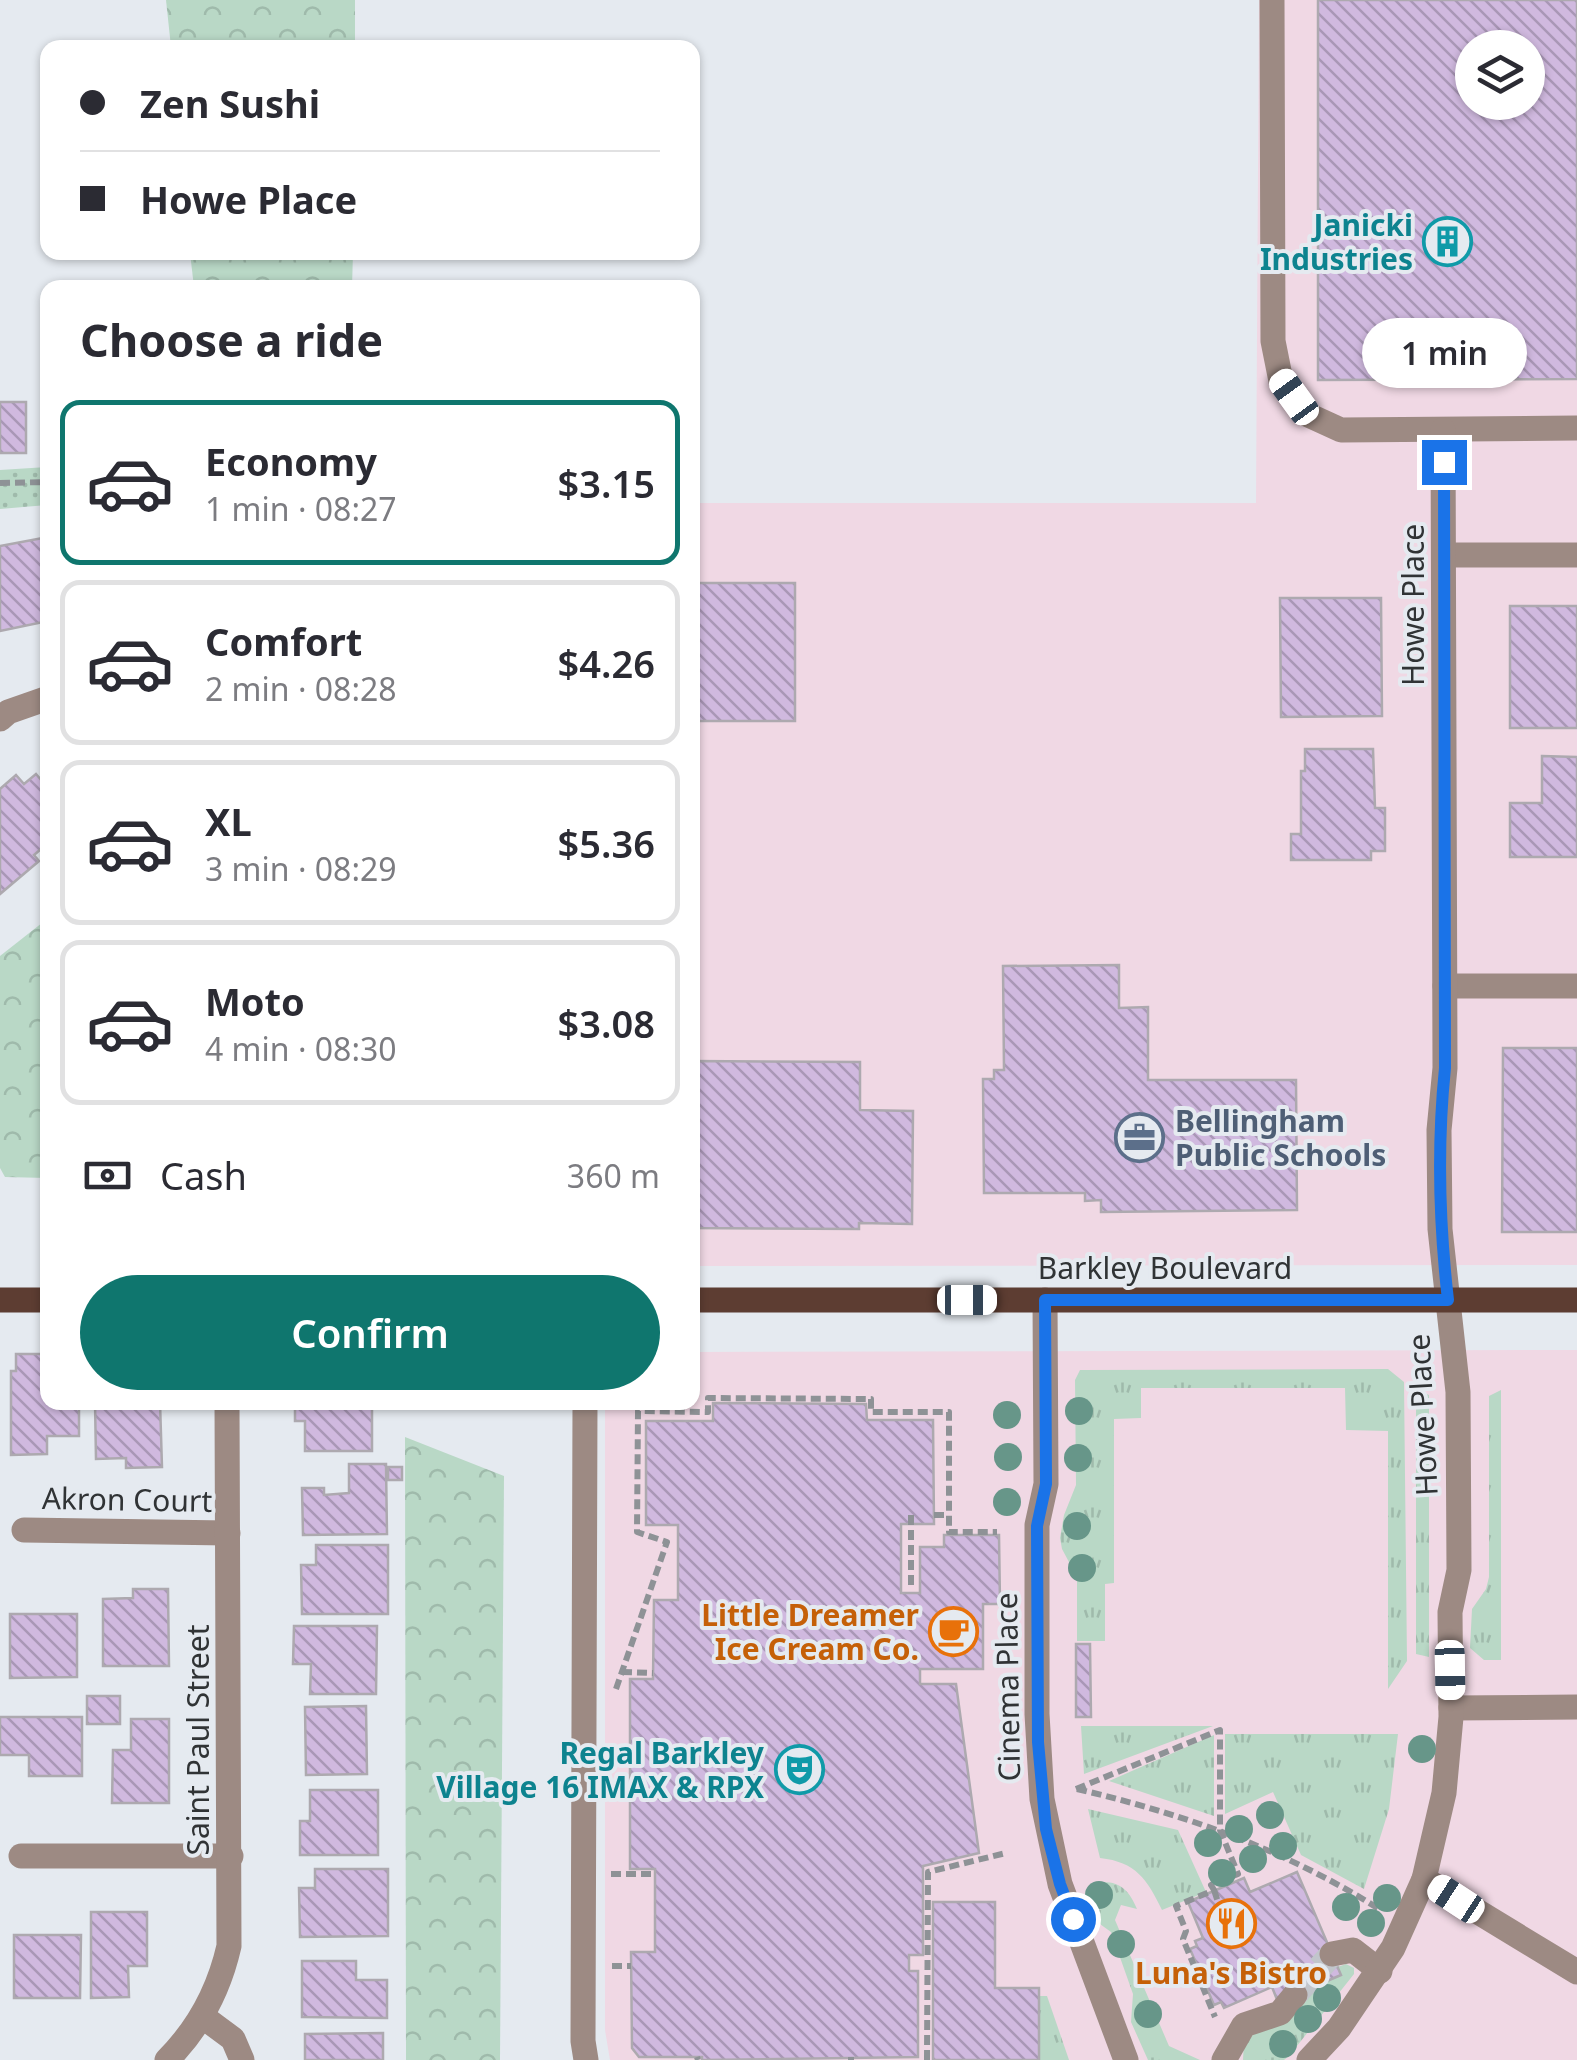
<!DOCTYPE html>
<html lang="en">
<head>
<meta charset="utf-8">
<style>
	:root { --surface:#fff; --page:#f7f7f7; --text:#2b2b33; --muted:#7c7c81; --line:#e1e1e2; --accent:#0f766e }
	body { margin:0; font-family:"Noto Sans",sans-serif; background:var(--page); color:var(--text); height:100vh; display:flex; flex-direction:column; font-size:38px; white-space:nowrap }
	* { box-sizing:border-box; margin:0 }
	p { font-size:32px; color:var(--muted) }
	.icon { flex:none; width:55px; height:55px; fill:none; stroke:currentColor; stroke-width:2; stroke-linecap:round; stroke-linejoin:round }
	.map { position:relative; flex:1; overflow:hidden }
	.side { position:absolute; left:40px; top:280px; width:660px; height:1130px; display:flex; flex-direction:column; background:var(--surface); border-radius:20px; box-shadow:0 2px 8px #0004 }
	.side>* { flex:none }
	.top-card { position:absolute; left:40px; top:40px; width:660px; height:220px; border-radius:20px; box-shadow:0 2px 8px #0004; display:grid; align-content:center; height:220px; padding:0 40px; background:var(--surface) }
	.fabs { position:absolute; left:1455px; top:30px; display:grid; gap:20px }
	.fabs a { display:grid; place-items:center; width:90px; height:90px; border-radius:50%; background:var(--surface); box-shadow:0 2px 8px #0004; font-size:50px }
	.end { position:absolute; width:45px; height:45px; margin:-22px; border:12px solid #1a73e8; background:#fff; box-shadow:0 0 0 5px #fff }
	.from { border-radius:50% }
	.bubble { position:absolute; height:70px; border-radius:35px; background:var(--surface); box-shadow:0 2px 8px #0004; font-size:32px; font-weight:600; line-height:70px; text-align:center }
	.car { position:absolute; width:30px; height:60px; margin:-30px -15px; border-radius:12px; box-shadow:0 0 8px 2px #0007; background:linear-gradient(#fff 24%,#345 0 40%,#fff 0 76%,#345 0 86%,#fff 0) }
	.top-card b { display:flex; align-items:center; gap:35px; height:95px; font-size:38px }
	.top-card b+b { border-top:2px solid var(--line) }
	.top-card i { width:25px; height:25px; background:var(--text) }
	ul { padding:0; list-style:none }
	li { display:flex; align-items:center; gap:30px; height:165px; margin:0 20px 15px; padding:0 20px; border:5px solid var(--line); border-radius:20px }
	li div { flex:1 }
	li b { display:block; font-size:38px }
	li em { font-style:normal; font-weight:600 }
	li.active { border-color:var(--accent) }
	li>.icon { width:90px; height:90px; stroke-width:1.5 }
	h2 { padding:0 40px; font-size:45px; line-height:120px }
	.pay { display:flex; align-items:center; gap:25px; height:110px; padding:0 40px; font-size:38px }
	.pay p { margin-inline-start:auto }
	.button { display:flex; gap:20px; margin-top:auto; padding:20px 40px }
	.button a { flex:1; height:115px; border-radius:60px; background:var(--accent); color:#fff; font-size:40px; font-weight:600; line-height:115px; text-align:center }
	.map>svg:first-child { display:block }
	.commercial { fill:#f0d8e4; fill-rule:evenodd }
	.grass { fill:url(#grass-tufts) }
	.forest { fill:url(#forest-crowns) }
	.park { fill:url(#park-dots) }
	.building { fill:url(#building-back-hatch); stroke:#ada9af; stroke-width:2.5; fill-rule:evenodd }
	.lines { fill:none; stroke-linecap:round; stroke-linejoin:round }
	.minor-tunnel { stroke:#c1c5cb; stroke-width:25; stroke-dasharray:25 12; stroke-linecap:butt }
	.path { stroke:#8e9296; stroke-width:6; stroke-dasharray:10 5; stroke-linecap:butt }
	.minor { stroke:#9d8a83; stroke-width:25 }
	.major { stroke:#5d3d32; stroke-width:25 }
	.tree { fill:#679689 }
	.route { stroke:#1a73e8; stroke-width:12 }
	.labels { text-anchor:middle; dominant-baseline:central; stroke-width:8; stroke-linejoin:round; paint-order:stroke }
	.culture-label { font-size:30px; font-weight:bold; fill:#0d838f; stroke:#e5eaf0; text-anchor:end }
	.street-label { font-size:30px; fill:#303335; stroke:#e5eaf0 }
	.service-label { font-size:30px; font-weight:bold; fill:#4e5e75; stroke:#e5eaf0; text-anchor:start }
	.food-label { font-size:30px; font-weight:bold; fill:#c56008; stroke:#e5eaf0; text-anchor:end }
</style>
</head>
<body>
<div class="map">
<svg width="1577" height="2060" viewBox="0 0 1577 2060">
	<defs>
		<pattern id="grass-tufts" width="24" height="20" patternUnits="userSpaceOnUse" patternTransform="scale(2.5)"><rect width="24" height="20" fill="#b9d8c6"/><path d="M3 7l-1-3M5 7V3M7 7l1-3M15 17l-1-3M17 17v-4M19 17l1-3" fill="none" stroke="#9fbaab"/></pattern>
		<pattern id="forest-crowns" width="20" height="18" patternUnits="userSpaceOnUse" patternTransform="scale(2.5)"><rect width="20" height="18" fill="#b9d8c6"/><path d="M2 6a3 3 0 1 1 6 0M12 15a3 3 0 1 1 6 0" fill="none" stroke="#9fbaab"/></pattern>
		<pattern id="park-dots" width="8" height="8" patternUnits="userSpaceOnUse" patternTransform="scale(2.5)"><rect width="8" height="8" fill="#b9d8c6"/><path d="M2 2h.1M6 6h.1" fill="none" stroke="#9fbaab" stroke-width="1.8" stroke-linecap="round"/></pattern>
		<pattern id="building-back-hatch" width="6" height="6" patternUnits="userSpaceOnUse" patternTransform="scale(2.5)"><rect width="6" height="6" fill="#d0b9df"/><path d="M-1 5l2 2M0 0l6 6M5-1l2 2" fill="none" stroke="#a997b6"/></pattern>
	</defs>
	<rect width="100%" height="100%" fill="#e5eaf0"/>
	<g class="commercial">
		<path d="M1259,0H1577V1265L693,1266L692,503H1256ZM1472,48H1528V102H1472Z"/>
		<polygon points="1577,1350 1577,2060 610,2060 605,2030 605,1403 692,1402 693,1352"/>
	</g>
	<g class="grass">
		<polygon points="1388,1369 1404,1382 1407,1661 1388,1689 1388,1431 1346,1430 1345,1388 1141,1388 1141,1418 1114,1419 1114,1583 1105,1584 1105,1641 1077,1641 1077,1577 1062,1549 1060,1538 1064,1515 1076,1485 1075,1380 1080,1370"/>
		<polygon points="1416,1389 1429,1395 1429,1657 1416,1654"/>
		<polygon points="1501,1390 1501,1660 1484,1660 1470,1648 1472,1609 1486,1589 1489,1577 1489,1396"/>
		<polygon points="1081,1726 1213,1726 1084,1774"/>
		<polygon points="1225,1734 1398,1734 1389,1809 1364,1889 1301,1855 1273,1792 1225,1814"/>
		<polygon points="1214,1735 1214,1816 1109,1781"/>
		<path d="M1088,1809L1178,1830L1206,1892L1162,1910C1147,1879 1136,1862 1100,1858Z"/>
		<path d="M1101,1882C1121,1881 1130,1892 1137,1909L1121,1905L1115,1920L1169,2046L1200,2060H1148L1131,2022L1133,1994L1111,1932L1093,1919L1088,1902L1091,1889Z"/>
		<polygon points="1346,1964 1354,1968 1354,1974 1289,2056 1284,2060 1243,2060 1244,2040 1295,2011 1329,1970"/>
		<polygon points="1039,1996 1047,1996 1069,2060 1039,2060"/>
	</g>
	<g class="forest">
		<polygon points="166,0 355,0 355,47 171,47"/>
		<polygon points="190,253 353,253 352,287 194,287"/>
		<polygon points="47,919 47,1178 5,1177 0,1168 0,956"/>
		<polygon points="405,1437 504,1476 500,2060 406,2060"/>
	</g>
	<polygon class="park" points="47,467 47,505 0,509 0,470"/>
	<g class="building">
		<path d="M1318,0H1577V379L1318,380ZM1472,48H1528V102H1472Z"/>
		<rect x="0" y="402" width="26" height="51"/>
		<polygon points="48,537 48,621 0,631 0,546"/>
		<rect x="692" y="583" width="103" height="138"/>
		<polygon points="1280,598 1381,598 1382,716 1281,717"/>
		<rect x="1510" y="606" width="67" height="122"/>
		<polygon points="1305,749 1373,749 1375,808 1385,808 1385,851 1371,851 1371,860 1291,860 1291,834 1301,834 1301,771 1305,771"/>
		<polygon points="1542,756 1577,757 1577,857 1510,857 1510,803 1542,803"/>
		<polygon points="36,774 48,788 48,856 41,849 34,855 39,861 0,894 0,789 16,775 24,784"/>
		<polygon points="1119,965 1119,1008 1148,1007 1148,1080 1296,1080 1297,1210 1101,1212 1101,1200 1085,1201 1085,1193 984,1193 983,1079 994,1079 994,1070 1004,1070 1003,966"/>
		<polygon points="1503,1048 1577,1048 1577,1232 1502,1232"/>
		<polygon points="692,1061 860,1062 860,1110 913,1111 912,1224 859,1223 859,1229 692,1228"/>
		<polygon points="16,1354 43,1354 43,1371 48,1371 48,1402 79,1402 79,1436 47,1436 47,1454 11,1455 11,1371 16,1371"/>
		<polygon points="95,1402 160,1402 162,1467 126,1468 126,1458 96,1459"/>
		<polygon points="295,1402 372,1402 372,1451 305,1451 305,1421 295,1421"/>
		<polygon points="713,1403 866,1404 867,1420 933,1420 934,1524 901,1524 901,1593 920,1593 920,1547 944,1547 944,1535 999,1535 1000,1604 983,1604 983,1669 920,1669 920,1684 956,1684 979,1853 923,1866 923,1955 909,1955 909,1971 918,1971 918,2057 702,2060 702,2057 639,2057 632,2048 631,1952 655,1952 655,1869 630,1869 630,1679 653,1679 654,1600 678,1600 678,1525 646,1525 646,1421 713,1421"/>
		<polygon points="349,1464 386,1464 387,1534 303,1535 302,1488 324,1488 324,1495 349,1493"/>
		<rect x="388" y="1467" width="14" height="13"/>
		<polygon points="316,1545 388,1545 388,1614 302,1614 301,1565 316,1565"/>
		<polygon points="133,1589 168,1589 169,1666 103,1666 103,1599 133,1598"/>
		<polygon points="10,1614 77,1614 77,1677 10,1678"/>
		<polygon points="294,1626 377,1626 376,1694 310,1694 311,1664 293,1664"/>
		<polygon points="1076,1644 1090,1644 1091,1717 1076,1717"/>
		<rect x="87" y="1696" width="33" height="28"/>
		<polygon points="366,1706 367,1774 306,1775 305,1707"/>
		<polygon points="0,1717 82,1717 82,1776 29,1776 29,1755 0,1755"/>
		<polygon points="131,1719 169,1719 169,1803 112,1803 113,1750 131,1750"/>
		<polygon points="310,1790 378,1790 378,1855 300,1855 300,1821 310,1821"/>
		<polygon points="315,1869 388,1869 388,1936 300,1937 299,1888 315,1888"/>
		<polygon points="1297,1872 1341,1975 1278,2002 1272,1987 1224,2008 1221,2002 1214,2005 1190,1949 1197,1946 1195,1941 1203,1938 1188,1902 1244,1878 1250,1892"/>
		<polygon points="933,1902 995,1902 995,1988 1039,1988 1039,2060 933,2060"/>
		<polygon points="91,1912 147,1912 147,1966 128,1966 129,1997 91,1998"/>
		<polygon points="14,1935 81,1935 80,1998 14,1998"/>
		<polygon points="302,1961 356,1961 356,1980 387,1980 387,2018 302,2017"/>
		<polygon points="383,2033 383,2060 305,2060 305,2034"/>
	</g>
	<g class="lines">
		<polyline class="minor-tunnel" points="1295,1995 1332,1954"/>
		<g class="path">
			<polyline points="0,483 48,482"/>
			<polyline points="911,1515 911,1590"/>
			<polyline points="934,1515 949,1515"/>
			<polyline points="622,1672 653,1673"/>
			<polyline points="616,1689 667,1542 637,1532 638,1411 708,1412 708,1398 871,1399 871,1412 949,1412 949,1532 997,1532"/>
			<polyline points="1076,1789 1220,1730 1220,1830 1238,1874 1211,1885 1214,1890 1176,1906 1186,1931 1183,1939 1215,2017"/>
			<path d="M1077,1789C1184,1814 1286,1850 1379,1909"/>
			<polyline points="611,1874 655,1874"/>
			<polyline points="1214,1890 1219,1905"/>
			<polyline points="612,1966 631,1966"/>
			<polyline points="697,2057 698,2060"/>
			<polyline points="851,2057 851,2060"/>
			<polyline points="927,2060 928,1872 1006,1853"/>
		</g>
		<g class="minor">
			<polyline points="1272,0 1273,341 1281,381 1306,414 1341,430 1577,428"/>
			<polyline points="1445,555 1577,555"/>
			<polyline points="0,719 8,712 48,698"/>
			<polyline points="1445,986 1577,986"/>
			<polyline points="1045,1300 1046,1484 1037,1525 1037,1714 1042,1799 1060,1884 1126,2060"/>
			<polyline points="585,1402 583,2041 586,2060"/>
			<polyline points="24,1530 228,1533"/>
			<polyline points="1451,1708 1577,1707"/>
			<polyline points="21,1856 231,1856"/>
			<polyline points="1424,1879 1577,1972"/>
			<polyline points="1332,1954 1353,1950 1380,1971"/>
			<polyline points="202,2016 233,2039 242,2060"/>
			<path d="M167,2060C199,2028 219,1990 229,1946L227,1402"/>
			<polyline points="1224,2060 1244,2025 1280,2013 1295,1995"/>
			<polyline points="1309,2060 1339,2028 1393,1948 1424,1879 1444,1793 1451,1717 1450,1612 1459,1570 1458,1392 1440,1229 1439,1130 1445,1068 1443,430"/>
		</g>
		<g class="major">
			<polyline points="0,1300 48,1300"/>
			<polyline points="692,1300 1577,1300"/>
		</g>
	</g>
	<g class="tree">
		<circle cx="1079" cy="1411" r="14"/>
		<circle cx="1007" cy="1415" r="14"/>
		<circle cx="1008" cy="1457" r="14"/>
		<circle cx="1078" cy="1458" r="14"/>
		<circle cx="1007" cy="1502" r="14"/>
		<circle cx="1077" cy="1526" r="14"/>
		<circle cx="1082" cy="1568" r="14"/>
		<circle cx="1422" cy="1749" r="14"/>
		<circle cx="1270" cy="1815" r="14"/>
		<circle cx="1239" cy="1829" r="14"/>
		<circle cx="1208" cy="1843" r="14"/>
		<circle cx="1283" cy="1846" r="14"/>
		<circle cx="1253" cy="1859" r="14"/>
		<circle cx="1222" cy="1873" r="14"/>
		<circle cx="1099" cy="1895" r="14"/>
		<circle cx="1387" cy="1898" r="14"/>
		<circle cx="1346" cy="1907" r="14"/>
		<circle cx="1371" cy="1923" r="14"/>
		<circle cx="1121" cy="1944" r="14"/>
		<circle cx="1327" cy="1998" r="14"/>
		<circle cx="1148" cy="2014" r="14"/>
		<circle cx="1308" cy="2019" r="14"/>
		<circle cx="1283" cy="2044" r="14"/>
	</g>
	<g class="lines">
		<path class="route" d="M1073,1919L1060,1884L1046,1829L1038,1742L1037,1526L1046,1484L1045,1300H1448C1439,1222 1437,1146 1445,1068L1444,462"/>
	</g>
	<defs>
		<symbol id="building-ring" viewBox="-11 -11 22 22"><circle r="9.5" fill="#e5eaf0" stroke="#0f9aa8" stroke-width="1.5"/><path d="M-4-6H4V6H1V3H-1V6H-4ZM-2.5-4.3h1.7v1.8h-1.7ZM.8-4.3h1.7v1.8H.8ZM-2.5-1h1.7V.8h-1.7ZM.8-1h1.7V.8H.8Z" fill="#0f9aa8"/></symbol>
		<symbol id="office-ring" viewBox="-11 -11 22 22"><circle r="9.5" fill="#e5eaf0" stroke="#5c6f8a" stroke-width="1.5"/><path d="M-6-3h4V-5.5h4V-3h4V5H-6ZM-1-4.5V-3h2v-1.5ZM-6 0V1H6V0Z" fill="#5c6f8a"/></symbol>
		<symbol id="cafe-ring" viewBox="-11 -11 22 22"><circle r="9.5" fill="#e5eaf0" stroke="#e8710a" stroke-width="1.5"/><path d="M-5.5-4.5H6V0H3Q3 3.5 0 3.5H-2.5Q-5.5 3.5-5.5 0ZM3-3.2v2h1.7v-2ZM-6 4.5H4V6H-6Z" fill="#e8710a"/></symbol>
		<symbol id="theatre-ring" viewBox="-11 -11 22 22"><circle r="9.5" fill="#e5eaf0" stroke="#0f9aa8" stroke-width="1.5"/><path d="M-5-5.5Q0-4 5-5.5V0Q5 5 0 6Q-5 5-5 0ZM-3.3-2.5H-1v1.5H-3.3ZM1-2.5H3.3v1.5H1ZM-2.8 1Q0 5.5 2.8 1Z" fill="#0f9aa8"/></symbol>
		<symbol id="restaurant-ring" viewBox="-11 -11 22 22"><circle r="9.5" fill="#e5eaf0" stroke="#e8710a" stroke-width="1.5"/><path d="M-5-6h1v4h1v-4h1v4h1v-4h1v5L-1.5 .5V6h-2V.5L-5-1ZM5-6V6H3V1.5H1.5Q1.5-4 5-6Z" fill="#e8710a"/></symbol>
	</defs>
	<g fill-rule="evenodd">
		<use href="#building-ring" x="1420" y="214" width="55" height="55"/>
		<use href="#office-ring" x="1112" y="1110" width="55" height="55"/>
		<use href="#cafe-ring" x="926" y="1604" width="55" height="55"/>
		<use href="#theatre-ring" x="772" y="1742" width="55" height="55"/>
		<use href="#restaurant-ring" x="1204" y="1896" width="55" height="55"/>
	</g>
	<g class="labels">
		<g class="culture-label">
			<text x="1413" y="224">Janicki<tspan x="1413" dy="34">Industries</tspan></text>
			<text x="764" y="1752">Regal Barkley<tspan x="764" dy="34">Village 16 IMAX &amp; RPX</tspan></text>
		</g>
		<g class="street-label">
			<text transform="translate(1412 605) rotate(-90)">Howe Place</text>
			<text x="1165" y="1267">Barkley Boulevard</text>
			<text transform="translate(1422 1415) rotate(-93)">Howe Place</text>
			<text transform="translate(127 1499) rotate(1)">Akron Court</text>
			<text transform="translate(1007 1687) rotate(-91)">Cinema Place</text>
			<text transform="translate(197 1740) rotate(-90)">Saint Paul Street</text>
		</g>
		<g class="service-label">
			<text x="1175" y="1120">Bellingham<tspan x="1175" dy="34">Public Schools</tspan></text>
		</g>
		<g class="food-label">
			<text x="919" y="1614">Little Dreamer<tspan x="919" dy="34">Ice Cream Co.</tspan></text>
			<text x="1231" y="1972" text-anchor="middle">Luna's Bistro</text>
		</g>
	</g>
</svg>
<div class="fabs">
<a><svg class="icon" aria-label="layers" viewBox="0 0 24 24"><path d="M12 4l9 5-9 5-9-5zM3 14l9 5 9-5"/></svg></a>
</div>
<i class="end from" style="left:1073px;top:1919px"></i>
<i class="end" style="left:1444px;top:462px"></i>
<div class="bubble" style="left:1362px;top:318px;width:165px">1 min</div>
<i class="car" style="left:1294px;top:397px;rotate:324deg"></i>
<i class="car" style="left:967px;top:1300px;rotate:90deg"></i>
<i class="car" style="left:1450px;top:1670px;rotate:179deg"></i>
<i class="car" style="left:1456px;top:1899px;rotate:303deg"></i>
<div class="top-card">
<b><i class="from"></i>Zen Sushi</b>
<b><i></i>Howe Place</b>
</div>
<section class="side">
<h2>Choose a ride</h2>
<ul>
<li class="active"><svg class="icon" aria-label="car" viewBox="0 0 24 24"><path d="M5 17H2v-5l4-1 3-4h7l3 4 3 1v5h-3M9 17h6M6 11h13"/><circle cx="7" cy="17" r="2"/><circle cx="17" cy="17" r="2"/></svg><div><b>Economy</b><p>1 min · 08:27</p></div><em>$3.15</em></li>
<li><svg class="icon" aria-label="car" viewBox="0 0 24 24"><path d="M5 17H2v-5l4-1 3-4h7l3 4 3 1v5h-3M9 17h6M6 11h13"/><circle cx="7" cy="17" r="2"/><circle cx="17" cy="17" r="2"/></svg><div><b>Comfort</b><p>2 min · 08:28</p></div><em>$4.26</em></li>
<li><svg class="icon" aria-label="car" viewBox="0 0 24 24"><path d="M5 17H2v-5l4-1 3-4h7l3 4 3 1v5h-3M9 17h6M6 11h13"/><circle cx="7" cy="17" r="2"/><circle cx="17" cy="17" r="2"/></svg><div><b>XL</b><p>3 min · 08:29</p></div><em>$5.36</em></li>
<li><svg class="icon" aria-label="car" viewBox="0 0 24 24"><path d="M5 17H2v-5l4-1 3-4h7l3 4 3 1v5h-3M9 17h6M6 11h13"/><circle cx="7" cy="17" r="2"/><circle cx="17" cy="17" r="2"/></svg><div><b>Moto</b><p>4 min · 08:30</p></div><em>$3.08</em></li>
</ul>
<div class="pay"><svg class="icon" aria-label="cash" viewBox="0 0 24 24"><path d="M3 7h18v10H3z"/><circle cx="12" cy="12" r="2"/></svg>Cash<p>360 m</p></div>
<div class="button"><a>Confirm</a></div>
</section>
</div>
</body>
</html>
